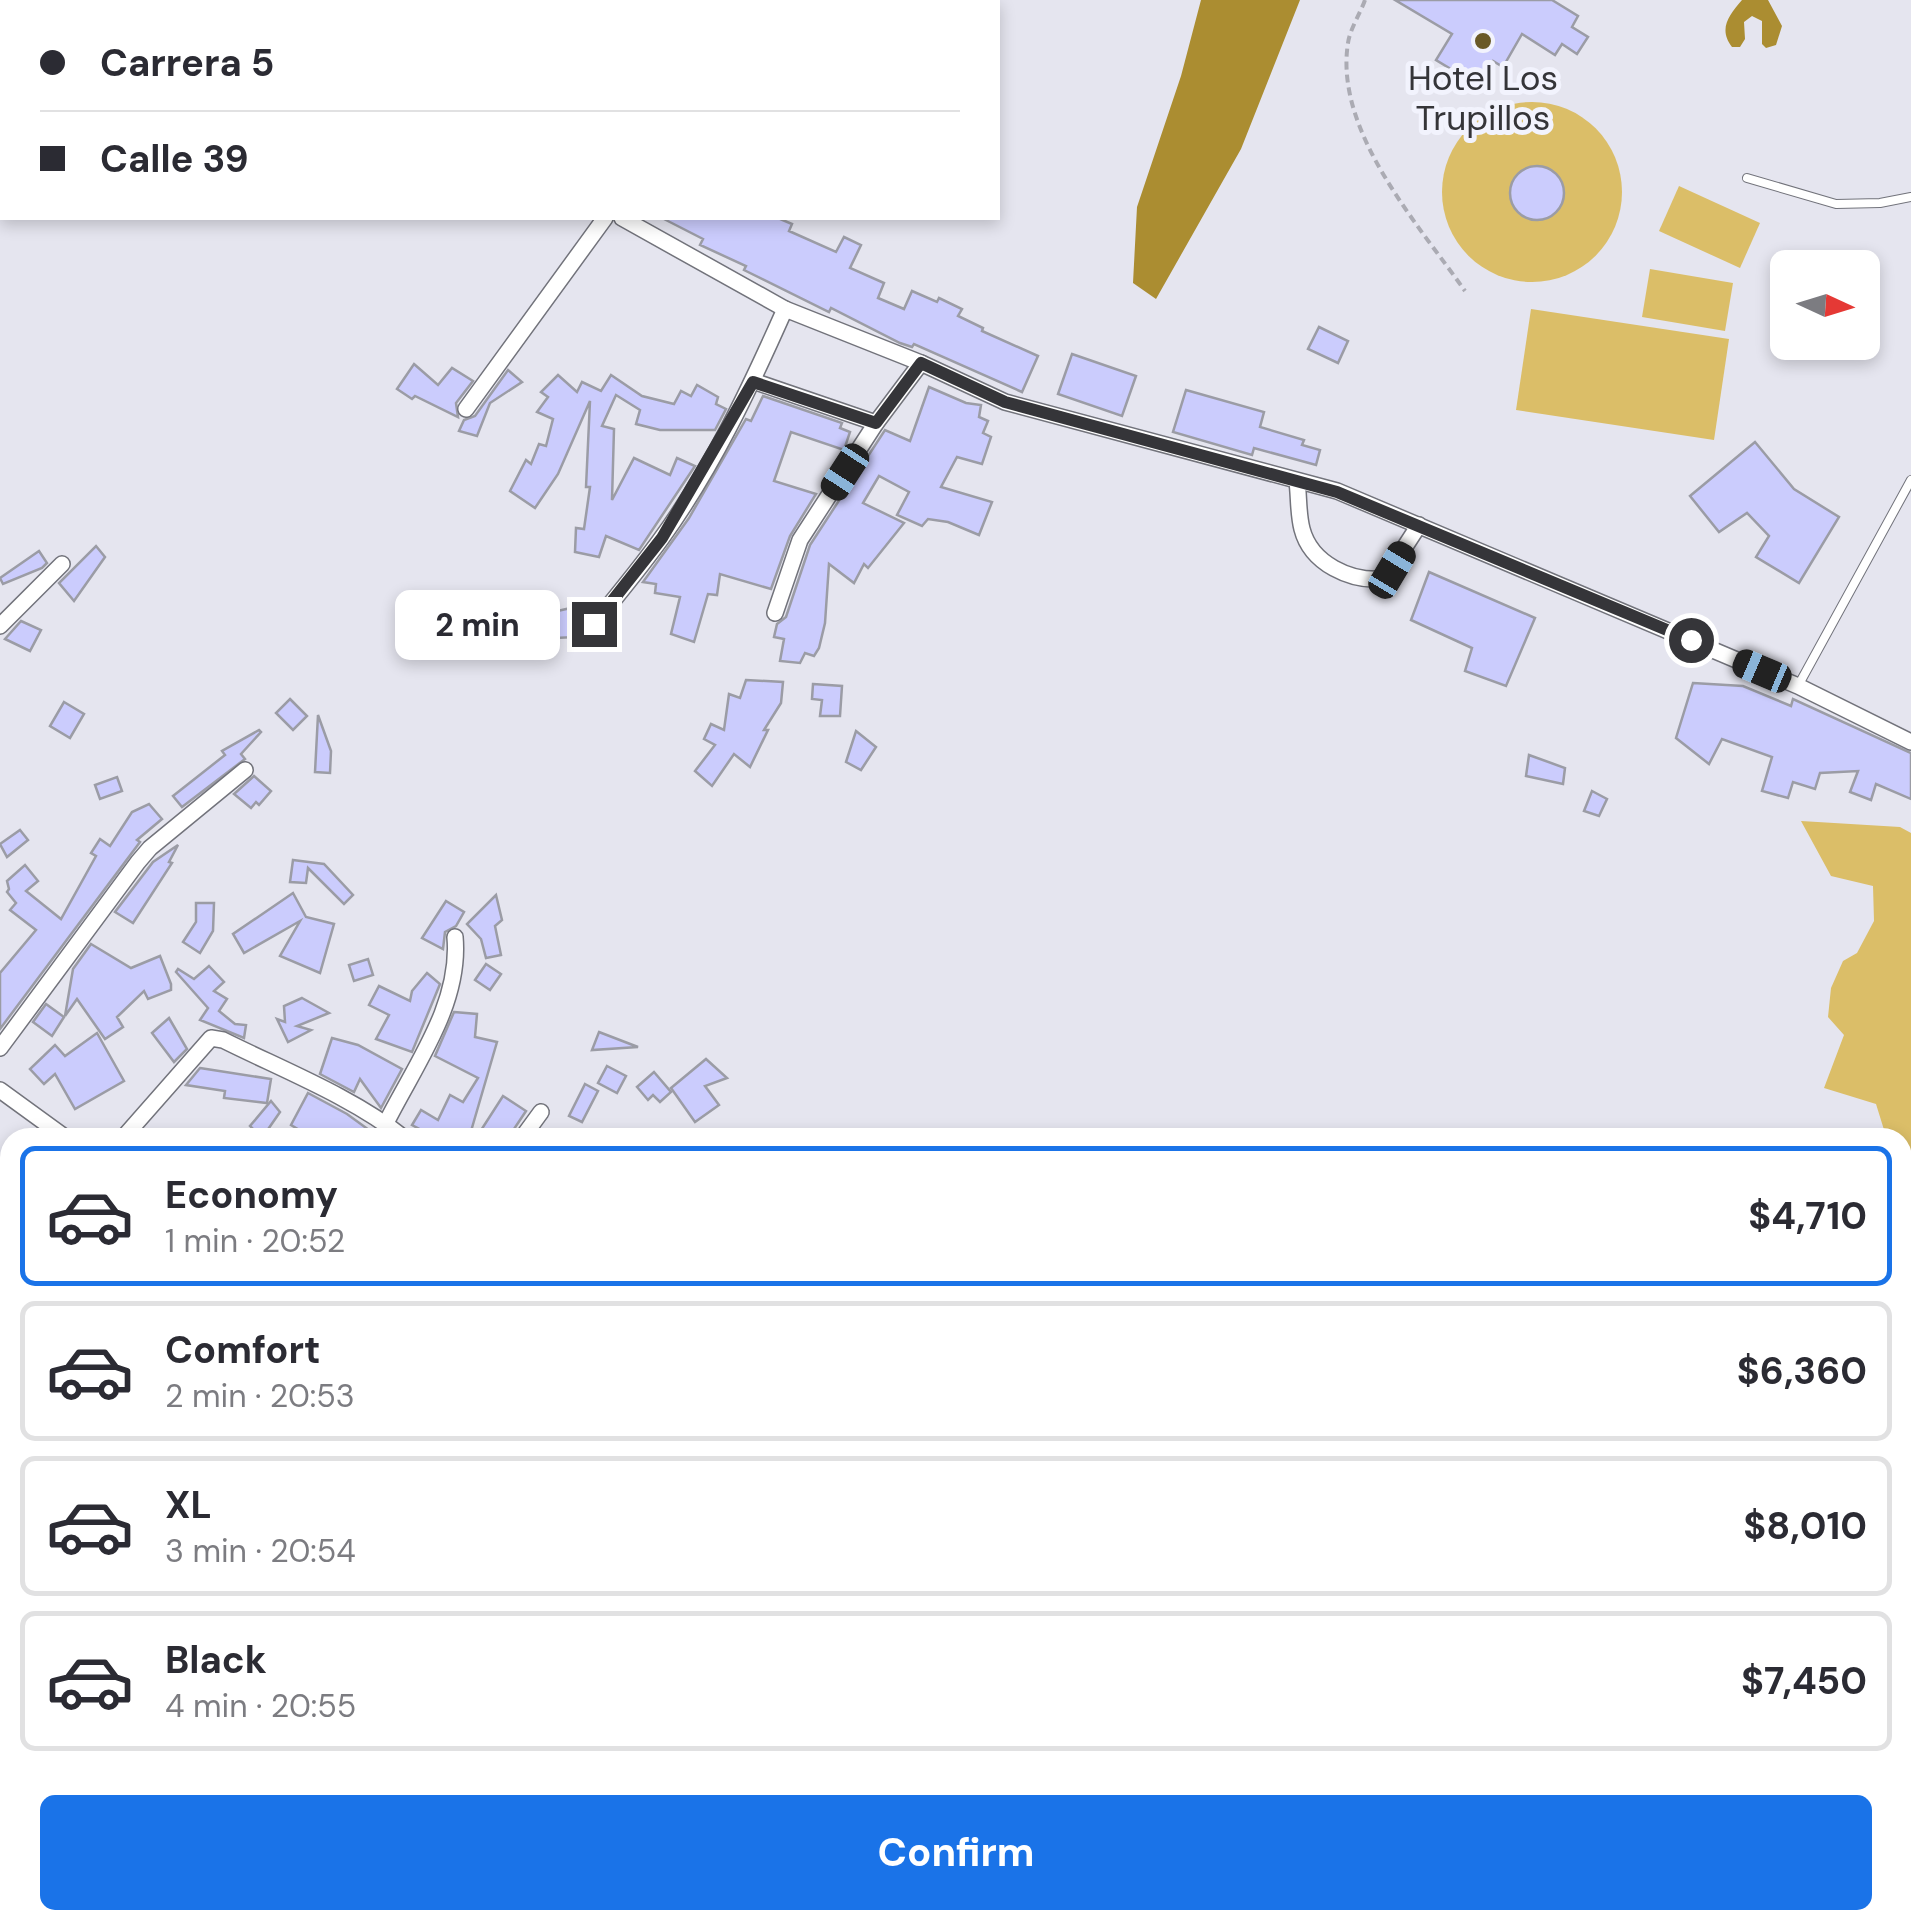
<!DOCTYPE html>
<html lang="en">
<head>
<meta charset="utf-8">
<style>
	:root { --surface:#fff; --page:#f2f2f3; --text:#2b2b33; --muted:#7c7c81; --line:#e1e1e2; --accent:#1a73e8 }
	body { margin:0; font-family:"DM Sans",sans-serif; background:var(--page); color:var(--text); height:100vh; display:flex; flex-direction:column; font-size:38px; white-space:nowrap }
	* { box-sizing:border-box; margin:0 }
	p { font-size:32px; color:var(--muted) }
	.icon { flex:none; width:55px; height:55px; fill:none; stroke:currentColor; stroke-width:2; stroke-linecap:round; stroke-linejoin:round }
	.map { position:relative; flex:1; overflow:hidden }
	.side { position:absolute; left:0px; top:1128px; width:1912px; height:802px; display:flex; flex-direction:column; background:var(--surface); border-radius:30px 30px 0 0; box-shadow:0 5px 15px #0003 }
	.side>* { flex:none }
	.top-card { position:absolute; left:0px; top:0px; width:1000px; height:220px; box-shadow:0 5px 15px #0003; display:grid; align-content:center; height:220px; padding:0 40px; background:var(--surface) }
	.needle { width:65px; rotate:94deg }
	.tools { position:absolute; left:1770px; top:250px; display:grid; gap:20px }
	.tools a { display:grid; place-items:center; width:110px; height:110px; border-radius:15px; background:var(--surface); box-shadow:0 5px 15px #0003; font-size:50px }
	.end { position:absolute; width:45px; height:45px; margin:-22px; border:12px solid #353539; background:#fff; box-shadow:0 0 0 5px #fff }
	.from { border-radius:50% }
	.bubble { position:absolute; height:70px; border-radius:15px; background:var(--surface); box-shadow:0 5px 15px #0003; font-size:32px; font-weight:700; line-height:70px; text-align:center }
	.car { position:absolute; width:30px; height:60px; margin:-30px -15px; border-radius:12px; box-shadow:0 0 8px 2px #0007; background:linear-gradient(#222 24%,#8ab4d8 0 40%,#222 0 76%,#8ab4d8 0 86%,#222 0) }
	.top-card b { display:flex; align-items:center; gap:35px; height:95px; font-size:38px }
	.top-card b+b { border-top:2px solid var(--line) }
	.top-card i { width:25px; height:25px; background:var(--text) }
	ul { padding:18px 0 0; list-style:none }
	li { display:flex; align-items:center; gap:30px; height:140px; margin:0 20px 15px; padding:0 20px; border:5px solid var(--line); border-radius:15px }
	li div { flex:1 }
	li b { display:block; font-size:38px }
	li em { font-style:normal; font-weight:700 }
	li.on { border-color:var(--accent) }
	li>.icon { width:90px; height:90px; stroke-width:1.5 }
	.button { display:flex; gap:20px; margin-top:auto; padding:20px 40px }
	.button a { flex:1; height:115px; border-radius:15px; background:var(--accent); color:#fff; font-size:40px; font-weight:700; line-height:115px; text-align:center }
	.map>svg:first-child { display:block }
	.green { fill:#dbbe68 }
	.water { fill:#ab8d31 }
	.building { fill:#cbccfd; stroke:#9b9ca5; stroke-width:2.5 }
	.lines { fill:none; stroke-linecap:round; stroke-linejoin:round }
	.service-casing { stroke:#72737b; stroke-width:10 }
	.minor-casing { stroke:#72737b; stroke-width:18 }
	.tertiary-casing { stroke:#72737b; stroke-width:20 }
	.path { stroke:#ababb3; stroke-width:4; stroke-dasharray:8 5; stroke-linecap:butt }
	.service { stroke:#fff; stroke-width:8 }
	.minor { stroke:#fff; stroke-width:15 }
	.tertiary { stroke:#fff; stroke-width:18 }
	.route { stroke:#353539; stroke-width:12 }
	.poi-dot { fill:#6a5927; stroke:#f2f3fd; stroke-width:4 }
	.labels { text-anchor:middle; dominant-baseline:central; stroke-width:10; stroke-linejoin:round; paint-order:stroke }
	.poi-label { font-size:35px; fill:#353539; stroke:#f2f3fd }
</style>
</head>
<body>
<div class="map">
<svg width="1911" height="1929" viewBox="0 0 1911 1929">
	<rect width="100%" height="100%" fill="#e5e5ef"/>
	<g class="green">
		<polygon points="529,0 834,0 528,2"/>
		<circle cx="1532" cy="192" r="90"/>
		<polygon points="1679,186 1760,223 1740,268 1659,231"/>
		<polygon points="1650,269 1733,283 1725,331 1642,317"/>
		<polygon points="1531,309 1729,339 1714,440 1516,410"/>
		<polygon points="1801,821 1900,827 1911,833 1911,1447 1902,1444 1902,1138 1881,1137 1885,1133 1876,1104 1824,1088 1844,1035 1828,1017 1831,988 1843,961 1857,953 1874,921 1873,886 1831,876"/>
	</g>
	<g class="water">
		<polygon points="1201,0 1300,0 1241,149 1156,299 1133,283 1137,207 1181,76"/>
		<path d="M1742,0H1768L1782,26L1776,45L1766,48L1762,44V21L1752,16L1744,22L1745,39L1740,47H1732C1718,29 1729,15 1742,0Z"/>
	</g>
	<g class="building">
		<polygon points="1395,0 1552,0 1578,16 1572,27 1588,37 1577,54 1562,44 1555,55 1522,34 1503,67 1493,61 1479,86 1436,60 1452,34"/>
		<circle cx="1537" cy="193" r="27"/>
		<polygon points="662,218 778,218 792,224 789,231 836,252 844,237 861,245 850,268 884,283 878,298 904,309 912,291 937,302 939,298 962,309 958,316 983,328 982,331 1038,356 1022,392 914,344 912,347 900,343 831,308 829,312 744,270 746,266 700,245 703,239"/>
		<polygon points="1319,327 1348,341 1338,363 1308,349"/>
		<polygon points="1072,354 1136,376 1122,416 1058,394"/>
		<polygon points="414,364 438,385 452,368 473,381 456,403 458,417 415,396 412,399 397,389"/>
		<polygon points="508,370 522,382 490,403 477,436 459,431 464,420 475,416"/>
		<polygon points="558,375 577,392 582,382 601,391 611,375 642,396 674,404 681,391 691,396 697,385 718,397 716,404 726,409 715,430 660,430 636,424 640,410 616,395 602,426 614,429 612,500 634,458 670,475 677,458 695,466 639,550 606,536 599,557 575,552 576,528 584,529 590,487 586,487 590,401 558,474 535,508 510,491 526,460 531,464 539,444 546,446 553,419 537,412 548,397 541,392"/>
		<polygon points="929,387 966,403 981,405 979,417 988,421 983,433 991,437 982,464 957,457 941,487 992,502 979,535 948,522 928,519 922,526 897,515 909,492 879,476 863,503 904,523 868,568 864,564 854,583 829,564 825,623 819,648 814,656 805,653 800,663 780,661 784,639 774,637 777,624 786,617 810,545 885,430 910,441"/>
		<polygon points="1186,390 1264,412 1260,427 1304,440 1302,445 1320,450 1316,465 1254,448 1252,455 1173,432"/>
		<polygon points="763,396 842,423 840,428 850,432 844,450 791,432 774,481 816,494 790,536 771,589 720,574 717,595 708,594 694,642 671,634 680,597 655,593 656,584 643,582 689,518 746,419 751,421"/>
		<polygon points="1755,442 1794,489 1839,517 1799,583 1756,557 1769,536 1747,513 1719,532 1690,496"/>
		<polygon points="96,546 105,557 74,601 59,583"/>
		<polygon points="39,551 47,563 42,568 3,584 0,578"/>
		<polygon points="1429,572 1535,618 1506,686 1465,671 1472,648 1411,620"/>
		<polygon points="584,605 589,612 583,627 588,634 581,642 576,637 555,638 553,612"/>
		<polygon points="21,621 41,630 30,651 5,639"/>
		<polygon points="746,680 783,682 781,703 764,730 768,730 750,767 734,754 712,786 695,771 715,745 704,739 711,724 724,730 729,694 740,698"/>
		<polygon points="1693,683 1743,686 1791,706 1793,699 1911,753 1911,799 1876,784 1871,800 1850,792 1858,771 1820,773 1815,789 1793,782 1788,798 1762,791 1772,757 1722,739 1709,764 1676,738"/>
		<polygon points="813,684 842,686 840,716 820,716 822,700 812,699"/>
		<polygon points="290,699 307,716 293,730 276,713"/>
		<polygon points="64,702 84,714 70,738 50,726"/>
		<polygon points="318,715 331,751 330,773 315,772"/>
		<polygon points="259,730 261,732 241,754 245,759 182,807 173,796 225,755 222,751"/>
		<polygon points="856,731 876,747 861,770 846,762"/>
		<polygon points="1529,755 1565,768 1563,784 1526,776"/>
		<polygon points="254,776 271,791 259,805 256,802 251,808 234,794"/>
		<polygon points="117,777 122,791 100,799 95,785"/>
		<polygon points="1592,791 1607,799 1599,816 1584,811"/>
		<polygon points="149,804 162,819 137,840 140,842 0,1029 0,973 36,930 10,910 16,903 7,892 9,889 7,881 25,865 38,881 26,891 61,919 96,856 91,853 100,839 110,846 132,812"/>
		<polygon points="20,830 28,840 7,857 0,844"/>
		<polygon points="178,845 169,862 172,863 133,923 115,912 153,862"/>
		<polygon points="293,860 324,864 353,895 344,904 308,868 306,883 290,882"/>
		<polygon points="293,893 306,917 334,924 320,973 280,956 300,921 244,953 233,934"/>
		<polygon points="496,895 502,920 495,926 501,955 486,958 481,939 467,924"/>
		<polygon points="446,901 464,912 456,926 445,932 443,949 422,938"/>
		<polygon points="196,903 214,903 213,931 200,953 183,942 196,922"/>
		<polygon points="91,944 131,968 160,956 171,984 171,990 148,999 144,991 117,1017 123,1027 105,1039 77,999 65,1016 73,969"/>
		<polygon points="368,959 373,975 354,981 349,965"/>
		<polygon points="486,964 501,974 490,990 475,980"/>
		<polygon points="209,966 224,982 214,991 227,999 219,1011 235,1024 246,1025 244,1038 200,1020 208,1008 176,972 178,969 194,979"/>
		<polygon points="427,973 440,984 412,1052 376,1039 389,1015 369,1005 379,986 410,1001 412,991"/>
		<polygon points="302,998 329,1013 297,1026 311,1030 288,1042 277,1019 285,1022 284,1006"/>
		<polygon points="46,1004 64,1017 52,1036 33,1022"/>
		<polygon points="454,1012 477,1014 475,1037 497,1042 469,1138 421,1138 425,1132 412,1125 421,1110 438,1120 450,1095 463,1102 478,1078 435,1056"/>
		<polygon points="169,1018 187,1049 174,1062 152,1033"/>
		<polygon points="599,1032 638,1047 592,1050"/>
		<polygon points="97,1033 124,1081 75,1109 55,1074 44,1084 30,1069 55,1045 65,1056"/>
		<polygon points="332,1038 358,1045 402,1069 381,1108 360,1079 354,1092 320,1074"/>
		<polygon points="706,1059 727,1078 705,1086 719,1105 695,1122 671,1088"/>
		<polygon points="607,1066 626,1076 617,1093 598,1083"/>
		<polygon points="200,1068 271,1079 267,1103 224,1098 225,1091 186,1085"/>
		<polygon points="654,1072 671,1092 660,1102 653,1095 648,1100 637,1087"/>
		<polygon points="585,1084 598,1091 582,1122 569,1116"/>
		<polygon points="308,1093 347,1114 380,1138 313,1138 291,1125"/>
		<polygon points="503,1096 526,1111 508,1138 476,1138"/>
		<polygon points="271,1101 280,1112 262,1138 250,1126"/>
	</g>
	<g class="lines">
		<defs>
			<g id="service">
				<polyline points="1747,178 1836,204 1880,203 1911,197"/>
				<polyline points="1798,686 1911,480"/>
			</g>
			<g id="minor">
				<polyline points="347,0 351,2"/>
				<polyline points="87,2 87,0"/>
				<polyline points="622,218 785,309 921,363 1005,402 1337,491 1798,686 1911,742"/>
				<polyline points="753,381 876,423"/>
				<polyline points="466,409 605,218"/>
				<path d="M1297,481C1299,497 1298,514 1302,529C1311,564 1351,582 1384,579L1419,525"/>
				<polyline points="775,613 800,540 876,423 921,363"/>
				<path d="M594,624C617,596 640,568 661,539C712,469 750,388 785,309"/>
				<polyline points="0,626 62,564"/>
				<polyline points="0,1048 138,862 150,848 245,770"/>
				<polyline points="0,1090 66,1138"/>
				<path d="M386,1123C415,1065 461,1004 455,937"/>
				<path d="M123,1138L211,1038L223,1040C281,1069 353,1097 404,1138"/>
				<polyline points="522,1138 541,1112"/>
				<polyline points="0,1534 10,1540"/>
				<polyline points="0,1660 10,1644"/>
				<polyline points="0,1709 10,1714"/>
				<polyline points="0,1916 21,1929"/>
				<polyline points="644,1920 660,1929"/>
				<polyline points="1207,1920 1213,1929"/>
				<polyline points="1763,1920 1768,1929"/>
				<polyline points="217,1929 222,1920"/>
				<polyline points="420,1929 426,1920"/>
				<polyline points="616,1929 621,1920"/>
				<polyline points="811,1929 817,1920"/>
			</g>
			<g id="tertiary">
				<polyline points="0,1344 10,1350"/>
				<polyline points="999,1920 1012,1929"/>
			</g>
		</defs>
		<use href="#service" class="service-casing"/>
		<use href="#minor" class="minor-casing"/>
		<use href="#tertiary" class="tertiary-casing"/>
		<path class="path" d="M1365,0C1360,14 1350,29 1348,43C1334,131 1418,224 1465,291"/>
		<use href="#service" class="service"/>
		<use href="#minor" class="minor"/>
		<use href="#tertiary" class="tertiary"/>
	</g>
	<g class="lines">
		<polyline class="route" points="594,624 662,538 753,382 876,423 921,363 1005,402 1337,492 1691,640"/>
	</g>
	<circle class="poi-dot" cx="1483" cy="41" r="10"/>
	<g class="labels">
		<g class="poi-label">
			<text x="1483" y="78">Hotel Los<tspan x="1483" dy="40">Trupillos</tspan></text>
		</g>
	</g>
</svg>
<div class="tools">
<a><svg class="needle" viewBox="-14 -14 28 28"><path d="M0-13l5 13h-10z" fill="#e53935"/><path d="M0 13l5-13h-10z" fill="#7c7c81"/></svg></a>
</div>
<i class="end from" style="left:1691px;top:640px"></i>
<i class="end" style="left:594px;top:624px"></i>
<div class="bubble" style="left:395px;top:590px;width:165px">2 min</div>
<i class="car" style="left:845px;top:472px;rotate:213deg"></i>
<i class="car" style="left:1392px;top:570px;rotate:31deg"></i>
<i class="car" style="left:1762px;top:671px;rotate:293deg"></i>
<div class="top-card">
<b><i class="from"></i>Carrera 5</b>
<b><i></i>Calle 39</b>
</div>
<section class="side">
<ul>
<li class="on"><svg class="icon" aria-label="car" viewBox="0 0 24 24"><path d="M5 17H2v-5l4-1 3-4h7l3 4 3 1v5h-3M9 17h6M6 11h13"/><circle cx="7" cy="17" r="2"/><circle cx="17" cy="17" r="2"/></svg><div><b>Economy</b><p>1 min · 20:52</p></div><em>$4,710</em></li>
<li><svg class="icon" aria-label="car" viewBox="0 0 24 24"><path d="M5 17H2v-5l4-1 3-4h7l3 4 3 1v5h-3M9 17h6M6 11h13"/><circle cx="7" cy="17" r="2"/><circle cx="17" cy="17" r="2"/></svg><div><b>Comfort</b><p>2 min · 20:53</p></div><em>$6,360</em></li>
<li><svg class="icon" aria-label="car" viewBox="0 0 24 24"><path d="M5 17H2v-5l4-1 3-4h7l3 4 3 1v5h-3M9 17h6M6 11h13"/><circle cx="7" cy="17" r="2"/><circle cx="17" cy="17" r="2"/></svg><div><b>XL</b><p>3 min · 20:54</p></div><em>$8,010</em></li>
<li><svg class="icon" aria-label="car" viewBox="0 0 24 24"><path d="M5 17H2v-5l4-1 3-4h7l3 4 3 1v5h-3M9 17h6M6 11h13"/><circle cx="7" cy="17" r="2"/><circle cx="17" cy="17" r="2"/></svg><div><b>Black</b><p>4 min · 20:55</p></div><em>$7,450</em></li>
</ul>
<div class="button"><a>Confirm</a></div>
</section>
</div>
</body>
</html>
